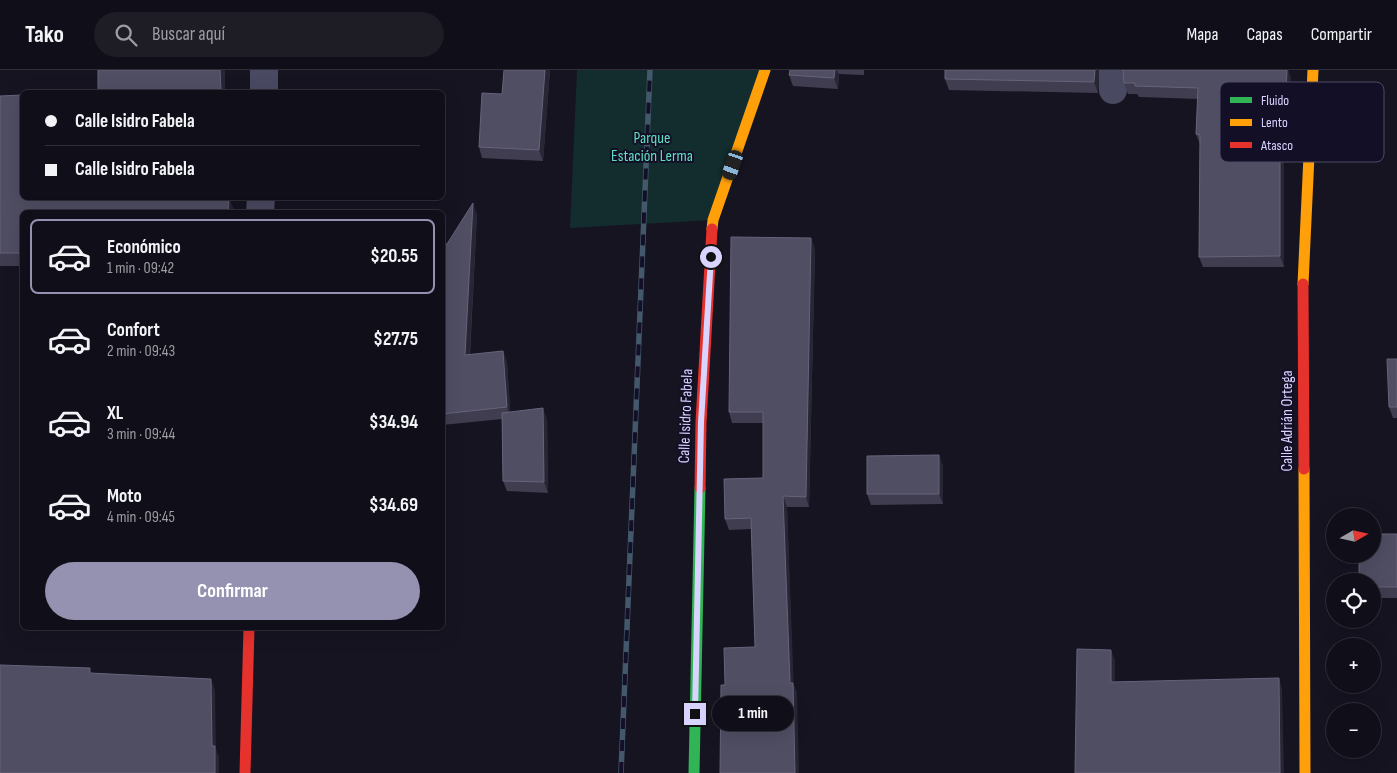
<!DOCTYPE html>
<html lang="es">
<head>
<meta charset="utf-8">
<style>
	:root { --surface:#100f19; --page:#1e1d26; --text:#f1f3f6; --muted:#9c9ca2; --line:#302f38; --accent:#9591b1 }
	body { margin:0; font-family:"Sofia Sans Condensed",sans-serif; background:var(--page); color:var(--text); height:100vh; display:flex; flex-direction:column; font-size:19px; white-space:nowrap }
	* { box-sizing:border-box; margin:0 }
	p { font-size:16px; color:var(--muted) }
	.icon { flex:none; width:28px; height:28px; fill:none; stroke:currentColor; stroke-width:2; stroke-linecap:round; stroke-linejoin:round }
	.map { position:relative; flex:1; overflow:hidden }
	.side { position:absolute; left:20px; top:140px; width:425px; height:420px; display:flex; flex-direction:column; background:var(--surface); border-radius:8px; box-shadow:0 5px 20px #0002,0 0 0 1px var(--line) }
	.side>* { flex:none }
	.guide { position:absolute; left:20px; top:20px; width:425px; height:110px; border-radius:8px; box-shadow:0 5px 20px #0002,0 0 0 1px var(--line); display:grid; align-content:center; height:110px; padding:0 25px; background:var(--surface) }
	.needle { width:32px; rotate:81deg }
	.buttons { position:absolute; left:1326px; top:438px; display:grid; gap:10px }
	.buttons a { display:grid; place-items:center; width:55px; height:55px; border-radius:50%; background:var(--surface); box-shadow:0 5px 20px #0002,0 0 0 1px var(--line); font-size:25px }
	.end { position:absolute; width:22px; height:22px; margin:-11px; border:6px solid #d9d4ff; background:#111; box-shadow:0 0 0 2px #111 }
	.from { border-radius:50% }
	.bubble { position:absolute; height:35px; border-radius:18px; background:var(--surface); box-shadow:0 5px 20px #0002,0 0 0 1px var(--line); font-size:16px; font-weight:700; line-height:35px; text-align:center }
	.car { position:absolute; width:15px; height:30px; margin:-15px -8px; border-radius:6px; box-shadow:0 0 4px 1px #0007; background:linear-gradient(#222 24%,#8ab4d8 0 40%,#222 0 76%,#8ab4d8 0 86%,#222 0) }
	.guide b { display:flex; align-items:center; gap:18px; height:48px; font-size:19px }
	.guide b+b { border-top:1px solid var(--line) }
	.guide i { width:12px; height:12px; background:var(--text) }
	ul { padding:9px 0 0; list-style:none }
	li { display:flex; align-items:center; gap:15px; height:75px; margin:0 10px 8px; padding:0 15px; border:2px solid transparent; border-radius:8px }
	li div { flex:1 }
	li b { display:block; font-size:19px }
	li em { font-style:normal; font-weight:700 }
	li.active { border-color:var(--accent) }
	li>.icon { width:45px; height:45px; stroke-width:1.5 }
	.button { display:flex; gap:10px; margin-top:auto; padding:10px 25px }
	.button a { flex:1; height:58px; border-radius:30px; background:var(--accent); color:#fff; font-size:20px; font-weight:700; line-height:58px; text-align:center }
	header { display:flex; align-items:center; gap:30px; box-sizing:border-box; height:70px; padding:0 25px; background:var(--surface); border-bottom:1px solid var(--line) }
	header strong { font-size:24px }
	nav { display:flex; gap:28px; margin-inline-start:auto; font-size:18px }
	.search { width:350px; height:45px; background:var(--page); display:flex; align-items:center; gap:12px; box-sizing:border-box; padding:0 18px; border-radius:28px; color:var(--muted); font-size:19px }
	.map>svg:first-child { display:block }
	.green { fill:#132c2d }
	.lines { fill:none; stroke-linecap:round; stroke-linejoin:round }
	.street { stroke:#4a4962; stroke-width:28 }
	.fast { stroke:#30b455; stroke-width:11 }
	.slow { stroke:#ff9f0a; stroke-width:11 }
	.jam { stroke:#e5322d; stroke-width:11 }
	.rail-casing { stroke:#43596b; stroke-width:5.5 }
	.rail { stroke:#130f26; stroke-width:4; stroke-dasharray:11; stroke-linecap:butt }
	.wall { fill:#403d50 }
	.shaded-wall { fill:#282635 }
	.building { fill:#504e63; stroke:#66637b }
	.route { stroke:#d9d4ff; stroke-width:6 }
	.labels { text-anchor:middle; dominant-baseline:central; stroke-width:4; stroke-linejoin:round; paint-order:stroke }
	.park-label { font-size:16px; fill:#5fe0c0; stroke:#130f26 }
	.street-label { font-size:16px; fill:#d9d4ff; stroke:#130f26 }
	.key { fill:#130f26; stroke:#4e4a67; stroke-width:1 }
	.key-label { font-size:14px; fill:#d9d4ff }
</style>
</head>
<body>
<header>
<strong>Tako</strong>
<div class="search"><svg class="icon" aria-label="search" viewBox="0 0 24 24"><circle cx="10" cy="10" r="6"/><path d="M15 15l6 6"/></svg>Buscar aquí</div>
<nav><a>Mapa</a><a>Capas</a><a>Compartir</a></nav>
</header>
<div class="map">
<svg width="1397" height="703" viewBox="0 0 1397 703">
	<rect width="100%" height="100%" fill="#161421"/>
	<polygon class="green" points="577,0 765,0 713,150 570,158"/>
	<g class="lines">
		<g class="street">
			<polyline points="1113,20 1113,0"/>
			<polyline points="264,22 264,0"/>
			<polyline points="260,142 261,128"/>
		</g>
		<polyline class="fast" points="694,703 700,418"/>
		<g class="slow">
			<polyline points="712,159 713,150 765,0"/>
			<polyline points="1303,214 1313,0"/>
			<polyline points="1304,399 1305,703"/>
		</g>
		<g class="jam">
			<polyline points="1303,214 1304,399"/>
			<polyline points="700,418 701,352 712,159"/>
			<polyline points="245,703 249,558"/>
		</g>
		<defs>
			<polyline id="rail" points="621,703 650,0"/>
		</defs>
		<use href="#rail" class="rail-casing"/>
		<use href="#rail" class="rail"/>
	</g>
	<g class="wall">
		<polygon points="504,0 550,0 543,91 482,88 479,77 502,24"/>
		<polygon points="790,0 864,0 864,5 839,4 838,19 793,16 789,5"/>
		<polygon points="945,0 1099,0 1098,23 949,20 945,9"/>
		<polygon points="1123,0 1288,0 1291,9 1288,79 1284,79 1284,197 1203,197 1199,187 1200,74 1196,64 1198,29 1139,27 1137,24 1128,24 1124,13"/>
		<polygon points="0,26 22,128 234,140 233,142 22,142 22,196 0,196"/>
		<polygon points="477,144 470,285 503,281 507,292 510,342 547,349 548,423 507,421 503,411 502,349 442,355 442,174 447,174"/>
		<polygon points="815,178 809,437 787,437 793,613 797,624 725,615 755,577 751,459 729,460 725,449 763,408 763,353 732,353 729,342"/>
		<polygon points="1397,289 1397,348 1393,348 1389,337"/>
		<polygon points="943,396 943,434 871,435 867,424"/>
		<polygon points="1397,464 1397,528 1372,528 1372,511"/>
	</g>
	<g class="shaded-wall">
		<polygon points="220,0 225,0 225,22 221,22"/>
		<polygon points="545,0 550,0 543,91 539,80"/>
		<polygon points="835,0 837,0 839,4 838,19 834,8"/>
		<polygon points="1095,0 1099,0 1098,23 1094,12"/>
		<polygon points="1287,0 1288,0 1291,9 1288,79 1284,68"/>
		<polygon points="1280,68 1284,79 1284,197 1280,186"/>
		<polygon points="229,128 234,140 233,142 228,142"/>
		<polygon points="473,133 477,144 469,296 465,285"/>
		<polygon points="811,168 815,178 809,437 806,427"/>
		<polygon points="503,281 507,292 511,348 507,337"/>
		<polygon points="543,338 547,349 548,423 544,412"/>
		<polygon points="939,385 943,396 943,434 939,424"/>
		<polygon points="783,426 787,437 794,623 793,613 797,624 799,703 795,703 790,613"/>
		<polygon points="1111,580 1115,590 1115,623 1111,612"/>
		<polygon points="1279,608 1282,619 1284,703 1280,703"/>
		<polygon points="211,609 215,620 216,679 219,687 219,703 215,703 212,676"/>
	</g>
	<g class="building">
		<polygon points="98,0 220,0 221,22 98,22"/>
		<polygon points="504,0 545,0 539,80 479,77 482,23 502,24"/>
		<polygon points="790,0 835,0 834,8 789,5"/>
		<polygon points="945,0 1095,0 1094,12 945,9"/>
		<polygon points="1123,0 1287,0 1284,68 1280,68 1280,186 1199,187 1200,65 1196,64 1198,18 1135,16 1135,13 1124,13"/>
		<polygon points="22,25 22,128 229,128 228,142 22,142 22,183 0,183 0,26"/>
		<polygon points="473,133 465,285 503,281 507,337 442,344 442,174 447,174"/>
		<polygon points="731,167 811,168 806,427 783,426 790,613 793,613 795,703 720,703 721,615 725,615 724,578 755,577 751,448 725,449 724,409 763,408 763,342 729,342"/>
		<polygon points="1387,289 1397,289 1397,337 1389,337"/>
		<polygon points="543,338 544,412 503,411 502,343"/>
		<polygon points="939,385 939,424 867,424 867,386"/>
		<polygon points="1372,464 1397,464 1397,517 1372,517 1372,511 1359,511 1359,484 1372,484"/>
		<polygon points="1077,579 1111,580 1111,612 1279,608 1280,703 1075,703"/>
		<polygon points="0,595 90,598 90,603 211,609 212,676 215,676 215,703 0,703"/>
	</g>
	<g class="lines">
		<polyline class="route" points="695,644 701,352 711,187"/>
	</g>
	<g class="labels">
		<g class="park-label">
			<text x="652" y="68">Parque<tspan x="652" dy="18">Estación Lerma</tspan></text>
		</g>
		<g class="street-label">
			<text transform="translate(686 346) rotate(-88)">Calle Isidro Fabela</text>
			<text transform="translate(1287 351) rotate(-90)">Calle Adrián Ortega</text>
		</g>
	</g>
	<rect x="1220" y="12" width="164" height="80" rx="8" class="key"/>
	<rect x="1230" y="27" width="22" height="6" fill="#30b455"/>
	<rect x="1230" y="49" width="22" height="7" fill="#ff9f0a"/>
	<rect x="1230" y="72" width="22" height="6" fill="#e5322d"/>
	<g class="key-label">
		<text x="1261" y="35">Fluido</text>
		<text x="1261" y="57">Lento</text>
		<text x="1261" y="80">Atasco</text>
	</g>
</svg>
<div class="buttons">
<a><svg class="needle" viewBox="-14 -14 28 28"><path d="M0-13l5 13h-10z" fill="#e53935"/><path d="M0 13l5-13h-10z" fill="#9c9ca2"/></svg></a>
<a><svg class="icon" aria-label="locate" viewBox="0 0 24 24"><circle cx="12" cy="12" r="6"/><path d="M12 2v4M12 18v4M2 12h4M18 12h4"/></svg></a>
<a>+</a>
<a>−</a>
</div>
<i class="end from" style="left:711px;top:187px"></i>
<i class="end" style="left:695px;top:644px"></i>
<div class="bubble" style="left:712px;top:626px;width:82px">1 min</div>
<i class="car" style="left:733px;top:95px;rotate:199deg"></i>
<div class="guide">
<b><i class="from"></i>Calle Isidro Fabela</b>
<b><i></i>Calle Isidro Fabela</b>
</div>
<section class="side">
<ul>
<li class="active"><svg class="icon" aria-label="car" viewBox="0 0 24 24"><path d="M5 17H2v-5l4-1 3-4h7l3 4 3 1v5h-3M9 17h6M6 11h13"/><circle cx="7" cy="17" r="2"/><circle cx="17" cy="17" r="2"/></svg><div><b>Económico</b><p>1 min · 09:42</p></div><em>$20.55</em></li>
<li><svg class="icon" aria-label="car" viewBox="0 0 24 24"><path d="M5 17H2v-5l4-1 3-4h7l3 4 3 1v5h-3M9 17h6M6 11h13"/><circle cx="7" cy="17" r="2"/><circle cx="17" cy="17" r="2"/></svg><div><b>Confort</b><p>2 min · 09:43</p></div><em>$27.75</em></li>
<li><svg class="icon" aria-label="car" viewBox="0 0 24 24"><path d="M5 17H2v-5l4-1 3-4h7l3 4 3 1v5h-3M9 17h6M6 11h13"/><circle cx="7" cy="17" r="2"/><circle cx="17" cy="17" r="2"/></svg><div><b>XL</b><p>3 min · 09:44</p></div><em>$34.94</em></li>
<li><svg class="icon" aria-label="car" viewBox="0 0 24 24"><path d="M5 17H2v-5l4-1 3-4h7l3 4 3 1v5h-3M9 17h6M6 11h13"/><circle cx="7" cy="17" r="2"/><circle cx="17" cy="17" r="2"/></svg><div><b>Moto</b><p>4 min · 09:45</p></div><em>$34.69</em></li>
</ul>
<div class="button"><a>Confirmar</a></div>
</section>
</div>
</body>
</html>
